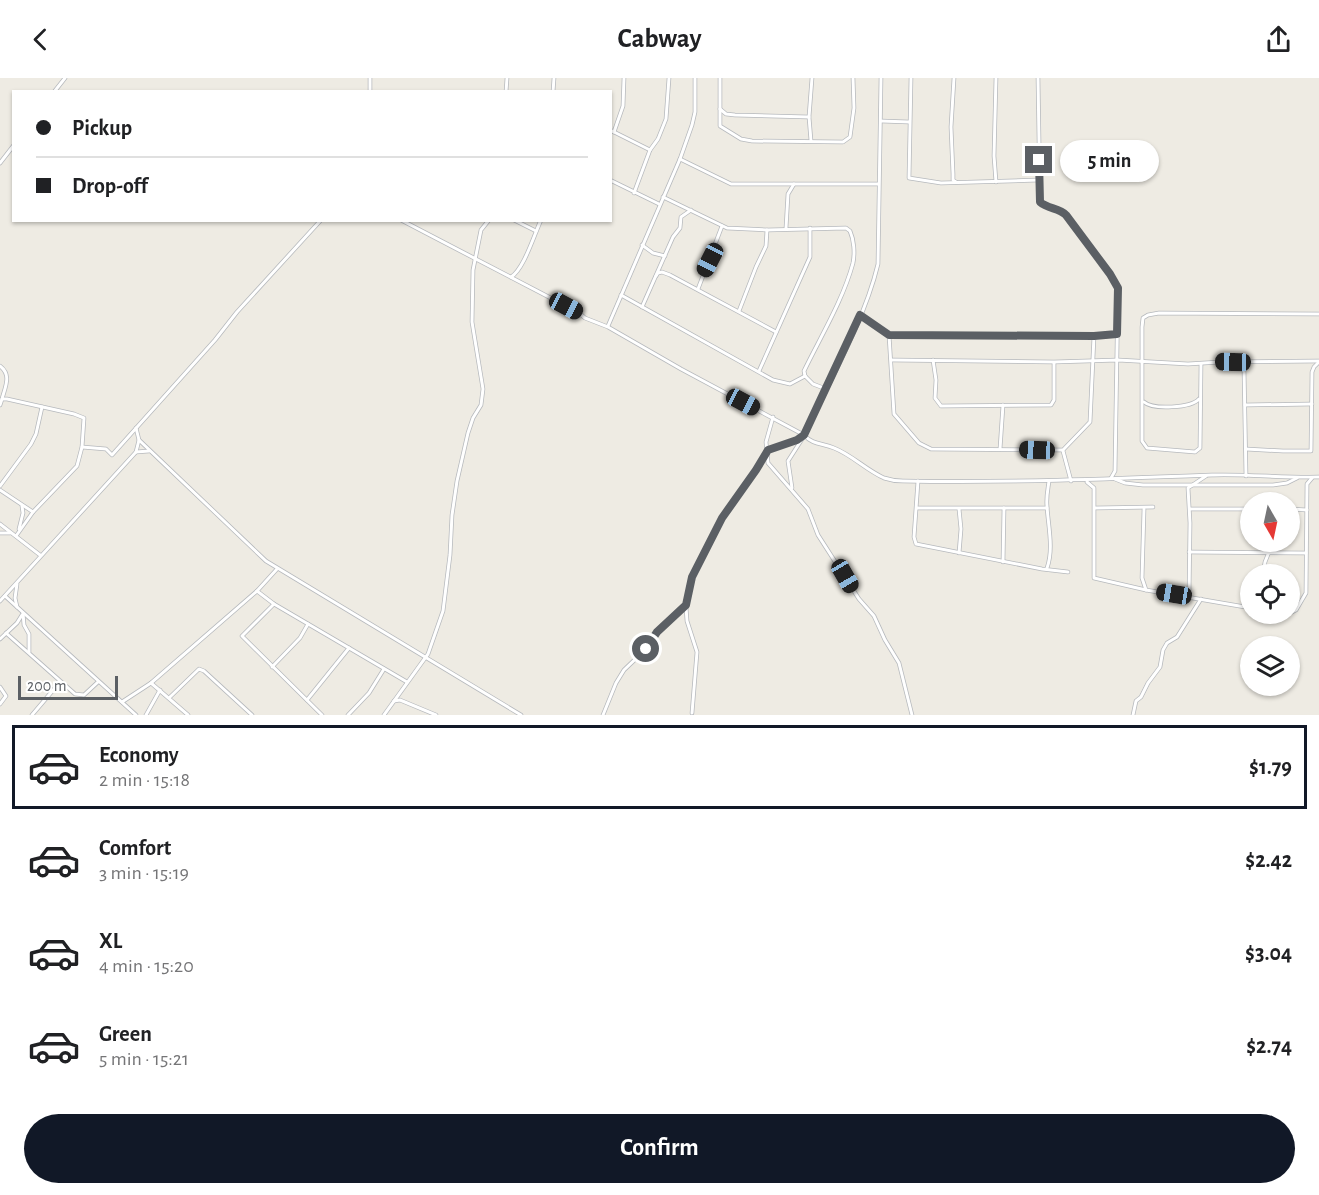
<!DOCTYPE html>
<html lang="en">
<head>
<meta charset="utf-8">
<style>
	:root { --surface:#fff; --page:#f2f2f2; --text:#202124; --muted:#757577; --line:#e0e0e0; --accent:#111827 }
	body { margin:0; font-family:"Alegreya Sans",sans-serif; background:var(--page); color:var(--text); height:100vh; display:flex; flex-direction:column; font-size:22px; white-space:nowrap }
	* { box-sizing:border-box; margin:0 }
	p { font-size:20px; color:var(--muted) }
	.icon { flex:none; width:33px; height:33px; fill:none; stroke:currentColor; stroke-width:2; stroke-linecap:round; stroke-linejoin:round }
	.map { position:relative; height:637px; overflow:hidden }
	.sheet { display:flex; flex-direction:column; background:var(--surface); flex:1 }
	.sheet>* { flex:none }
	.banner { position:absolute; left:12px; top:12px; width:600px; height:132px; border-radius:0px; box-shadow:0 2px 4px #0004; display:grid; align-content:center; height:132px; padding:0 24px; background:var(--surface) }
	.needle { width:39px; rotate:171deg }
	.fabs { position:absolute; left:1240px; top:414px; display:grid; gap:12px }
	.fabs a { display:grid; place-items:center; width:60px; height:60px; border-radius:50%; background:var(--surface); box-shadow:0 2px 4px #0004; font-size:30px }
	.scale { position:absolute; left:18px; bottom:15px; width:100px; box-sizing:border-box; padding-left:6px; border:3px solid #5b5f64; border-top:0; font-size:16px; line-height:21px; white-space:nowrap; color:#5b5f64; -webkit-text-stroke:4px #fff; paint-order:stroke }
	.end { position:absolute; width:27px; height:27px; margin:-14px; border:8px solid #5b5f64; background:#fff; box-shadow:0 0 0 3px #fff }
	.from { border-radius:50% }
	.bubble { position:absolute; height:42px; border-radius:21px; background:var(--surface); box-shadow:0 2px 4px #0004; font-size:20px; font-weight:600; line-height:42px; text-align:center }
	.car { position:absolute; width:18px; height:36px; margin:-18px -9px; border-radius:8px; box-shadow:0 0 4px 2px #0007; background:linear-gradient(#222 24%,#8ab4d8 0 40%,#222 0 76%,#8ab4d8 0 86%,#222 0) }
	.banner b { display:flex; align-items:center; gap:21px; height:57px; font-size:22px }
	.banner b+b { border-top:2px solid var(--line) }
	.banner i { width:15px; height:15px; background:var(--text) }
	ul { padding:10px 0 0; list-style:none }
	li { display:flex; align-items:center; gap:18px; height:84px; margin:0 12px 9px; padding:0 12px; border:3px solid transparent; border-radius:0px }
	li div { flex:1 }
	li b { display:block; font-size:22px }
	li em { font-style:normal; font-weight:600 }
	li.current { border-color:var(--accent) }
	li>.icon { width:54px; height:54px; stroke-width:1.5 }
	.button { display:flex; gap:12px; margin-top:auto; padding:12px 24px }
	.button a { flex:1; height:69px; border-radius:36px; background:var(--accent); color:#fff; font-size:24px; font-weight:600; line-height:69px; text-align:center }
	header { display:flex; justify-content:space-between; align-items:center; height:78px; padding:0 24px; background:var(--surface); font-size:27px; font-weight:600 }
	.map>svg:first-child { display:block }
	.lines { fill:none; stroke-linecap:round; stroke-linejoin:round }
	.minor-casing { stroke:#b6b9bd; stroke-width:4.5 }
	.minor { stroke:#fff; stroke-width:3 }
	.route { stroke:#5b5f64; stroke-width:8 }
</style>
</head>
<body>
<header><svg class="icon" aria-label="back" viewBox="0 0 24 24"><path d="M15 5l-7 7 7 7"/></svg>Cabway<svg class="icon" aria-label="share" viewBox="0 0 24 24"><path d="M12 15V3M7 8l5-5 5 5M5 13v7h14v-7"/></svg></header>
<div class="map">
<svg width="1319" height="637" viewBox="0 0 1319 637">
	<rect width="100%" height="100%" fill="#eeebe3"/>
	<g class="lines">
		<defs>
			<g id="minor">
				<polyline points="720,0 720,48 741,61 752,63 843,64 850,59 854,30 853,0"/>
				<path d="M881,0L878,186C865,241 829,305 804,357C813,367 822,365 834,370C852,377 866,392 884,400C890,402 897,403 903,403C1007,405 1110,401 1214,397C1249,396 1284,400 1319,399"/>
				<polyline points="911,0 909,100 941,105 1039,102"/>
				<polyline points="954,0 951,49 953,96 953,102 956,104"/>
				<polyline points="996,0 994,78 996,104"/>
				<path d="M1038,0L1040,124C1048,131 1059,130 1066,137L1110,196L1118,210L1115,393L1111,400"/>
				<polyline points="54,14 65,0"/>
				<polyline points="370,14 370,0"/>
				<polyline points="506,14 507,0"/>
				<polyline points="553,14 554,0"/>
				<polyline points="720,31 726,36 735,37 809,39"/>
				<polyline points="881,43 909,44"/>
				<polyline points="610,52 650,72"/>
				<polyline points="614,54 623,28 624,0"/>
				<polyline points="811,63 809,39 812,0"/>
				<polyline points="680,81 731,106 878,106"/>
				<polyline points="0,85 14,67"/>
				<polyline points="610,102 659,126"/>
				<polyline points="634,115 650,72 658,61 666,41 669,0"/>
				<path d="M663,119L727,150L767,152L846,150L850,153C854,162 855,175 853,185C843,222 821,258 804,293L805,298"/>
				<polyline points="401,142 566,228 579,235 585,240 608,249 681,291 804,357"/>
				<polyline points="514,142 536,153"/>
				<polyline points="786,150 788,116 794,106"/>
				<polyline points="642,167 653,175 665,178"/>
				<polyline points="656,198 658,195 662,194 670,197 776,254"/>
				<path d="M511,199C524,191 534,157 541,142"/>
				<polyline points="698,211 722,148"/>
				<polyline points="621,217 773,302 790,306 805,298"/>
				<polyline points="642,229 673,159 680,150 681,139 691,132"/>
				<polyline points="739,233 756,189 766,168 767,152"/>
				<polyline points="860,237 889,257 1094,258 1117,257"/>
				<polyline points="608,248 680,81 692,47 695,34 695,0"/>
				<polyline points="889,257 894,336 919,365 931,371 1063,372 1090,344 1094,258"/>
				<polyline points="892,282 1054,284 1118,282 1188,286 1220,284 1319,283"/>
				<polyline points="933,282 936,302 935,320 941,328 1051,327 1054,322 1054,285"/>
				<polyline points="1245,284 1244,291 1246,398"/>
				<polyline points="1201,286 1200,370 1195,374 1147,370 1142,363 1142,249 1143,240 1148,237 1159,235 1319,236"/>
				<path d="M0,288C12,297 5,309 2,321"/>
				<polyline points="759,293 810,179 810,150"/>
				<polyline points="805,298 813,306 826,311"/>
				<path d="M1144,324C1153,332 1191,330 1199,321"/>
				<polyline points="0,327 2,321 7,321 74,336 84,340 82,369 77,388 33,434 16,458"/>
				<polyline points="1245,327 1312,326"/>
				<polyline points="773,339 766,364 768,385 808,431 818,457 859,521 874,538 885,562 899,585 912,637"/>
				<polyline points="139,362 266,483 521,637"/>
				<polyline points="82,369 106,371 112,377 215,262 237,234 321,142"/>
				<polyline points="1000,371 1003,327"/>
				<polyline points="1246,371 1283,373 1311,373 1312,294 1314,289 1319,284"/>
				<polyline points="1063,373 1071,403"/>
				<polyline points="136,374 149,373"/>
				<polyline points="1115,401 1125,405 1143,407 1273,407 1287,405 1297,400"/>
				<polyline points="918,403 914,459 916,466 1042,491 1068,494"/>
				<polyline points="1087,404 1094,410 1094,500 1146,512 1251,530"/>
				<polyline points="0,408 31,366 36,356 42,329"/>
				<polyline points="792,410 788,383 804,358"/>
				<polyline points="0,412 33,434"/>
				<polyline points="917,430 1047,430"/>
				<polyline points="1095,430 1153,429"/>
				<polyline points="959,431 961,451 959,475"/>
				<polyline points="1144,431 1142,500 1146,512"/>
				<polyline points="1190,431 1251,431"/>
				<polyline points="1290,431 1307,432"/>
				<polyline points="0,446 40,477"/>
				<polyline points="19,451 23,435 22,428"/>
				<polyline points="0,455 10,455"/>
				<polyline points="1189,474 1306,475"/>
				<polyline points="1003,484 1004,430"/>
				<path d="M1047,490C1054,471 1048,447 1047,428C1046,419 1048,411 1049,403"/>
				<polyline points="1263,496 1265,484 1269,474"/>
				<polyline points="257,513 274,526 407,604"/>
				<polyline points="5,518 136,637"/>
				<polyline points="1189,518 1190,445 1188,410 1206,398"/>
				<polyline points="0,523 136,374 139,362 136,350"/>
				<polyline points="274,526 242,558 322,637"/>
				<polyline points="1243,528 1251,516"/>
				<polyline points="17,529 15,520 17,506"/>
				<polyline points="686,529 687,543 697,574 692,635"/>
				<polyline points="23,535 24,547 29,556 29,574"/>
				<polyline points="1290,535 1296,532 1306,515 1307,406 1312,400"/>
				<polyline points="6,555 75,616 84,617 98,604"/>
				<polyline points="0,561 17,545 22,537"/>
				<polyline points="272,589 300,560 308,546"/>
				<polyline points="151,605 188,637"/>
				<polyline points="0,609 6,618 0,626"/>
				<polyline points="170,619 199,591 204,593 252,637"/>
				<polyline points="307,622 349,570"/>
				<polyline points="394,623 400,622 436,637"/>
				<polyline points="122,624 151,605 257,513 277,491"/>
				<polyline points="32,637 60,604"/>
				<polyline points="146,637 160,612"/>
				<polyline points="348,637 369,615 384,591"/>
				<polyline points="384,637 428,576 443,533 450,477 452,437 457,403 468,355 473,340 481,327 483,311 472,244 473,192 481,152 489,142"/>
				<polyline points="603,637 616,605 624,592 646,571 657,554 686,527 692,499 722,440 756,392 766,375 769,371 797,362 804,357"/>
				<polyline points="1133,637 1136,623 1141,619 1148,605 1160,589 1163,572 1167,565 1177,559 1201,521"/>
			</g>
		</defs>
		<use href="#minor" class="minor-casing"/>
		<use href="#minor" class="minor"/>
	</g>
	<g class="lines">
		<path class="route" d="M646,571L657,554L686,527L692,499L722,440L756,392L768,372L797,362L804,357L860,237L889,257L1094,258L1117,256L1118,210L1110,196L1066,137C1059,130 1048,131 1040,124L1039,82"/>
	</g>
</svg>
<div class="fabs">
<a><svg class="needle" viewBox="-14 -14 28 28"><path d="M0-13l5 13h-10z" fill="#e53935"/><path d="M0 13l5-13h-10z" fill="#757577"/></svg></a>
<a><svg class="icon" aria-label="locate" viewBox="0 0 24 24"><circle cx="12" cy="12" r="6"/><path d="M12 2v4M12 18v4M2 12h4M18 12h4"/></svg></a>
<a><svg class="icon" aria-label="layers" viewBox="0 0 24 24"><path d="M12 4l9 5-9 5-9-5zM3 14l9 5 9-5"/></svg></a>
</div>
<div class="scale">200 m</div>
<i class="end from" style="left:646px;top:571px"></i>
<i class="end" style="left:1039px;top:82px"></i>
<div class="bubble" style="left:1060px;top:62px;width:99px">5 min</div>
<i class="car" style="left:710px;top:182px;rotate:207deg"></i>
<i class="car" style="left:566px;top:228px;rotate:118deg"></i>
<i class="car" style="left:1233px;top:284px;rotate:271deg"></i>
<i class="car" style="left:743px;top:324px;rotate:118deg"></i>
<i class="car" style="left:1037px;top:372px;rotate:272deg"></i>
<i class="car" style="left:845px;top:498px;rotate:150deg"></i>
<i class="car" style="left:1174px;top:516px;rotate:279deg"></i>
<div class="banner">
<b><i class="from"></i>Pickup</b>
<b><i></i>Drop-off</b>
</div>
</div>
<section class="sheet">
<ul>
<li class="current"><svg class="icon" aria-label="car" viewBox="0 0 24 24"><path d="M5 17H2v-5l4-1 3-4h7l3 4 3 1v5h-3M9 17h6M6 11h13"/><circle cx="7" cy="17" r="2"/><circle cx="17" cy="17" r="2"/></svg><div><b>Economy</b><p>2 min · 15:18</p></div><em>$1.79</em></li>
<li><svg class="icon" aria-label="car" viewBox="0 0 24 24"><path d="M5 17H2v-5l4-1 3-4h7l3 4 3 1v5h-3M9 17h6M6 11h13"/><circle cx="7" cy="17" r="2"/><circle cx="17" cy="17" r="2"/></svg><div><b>Comfort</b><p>3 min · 15:19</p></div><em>$2.42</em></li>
<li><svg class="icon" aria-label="car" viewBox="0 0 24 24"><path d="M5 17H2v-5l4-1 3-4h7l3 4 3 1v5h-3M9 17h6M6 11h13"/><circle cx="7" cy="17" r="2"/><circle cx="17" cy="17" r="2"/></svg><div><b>XL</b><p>4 min · 15:20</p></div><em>$3.04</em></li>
<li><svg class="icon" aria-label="car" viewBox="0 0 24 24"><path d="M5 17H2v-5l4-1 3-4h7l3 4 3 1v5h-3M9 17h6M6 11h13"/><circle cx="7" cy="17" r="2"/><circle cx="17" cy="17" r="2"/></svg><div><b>Green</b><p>5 min · 15:21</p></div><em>$2.74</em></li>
</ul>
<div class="button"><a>Confirm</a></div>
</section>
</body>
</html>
